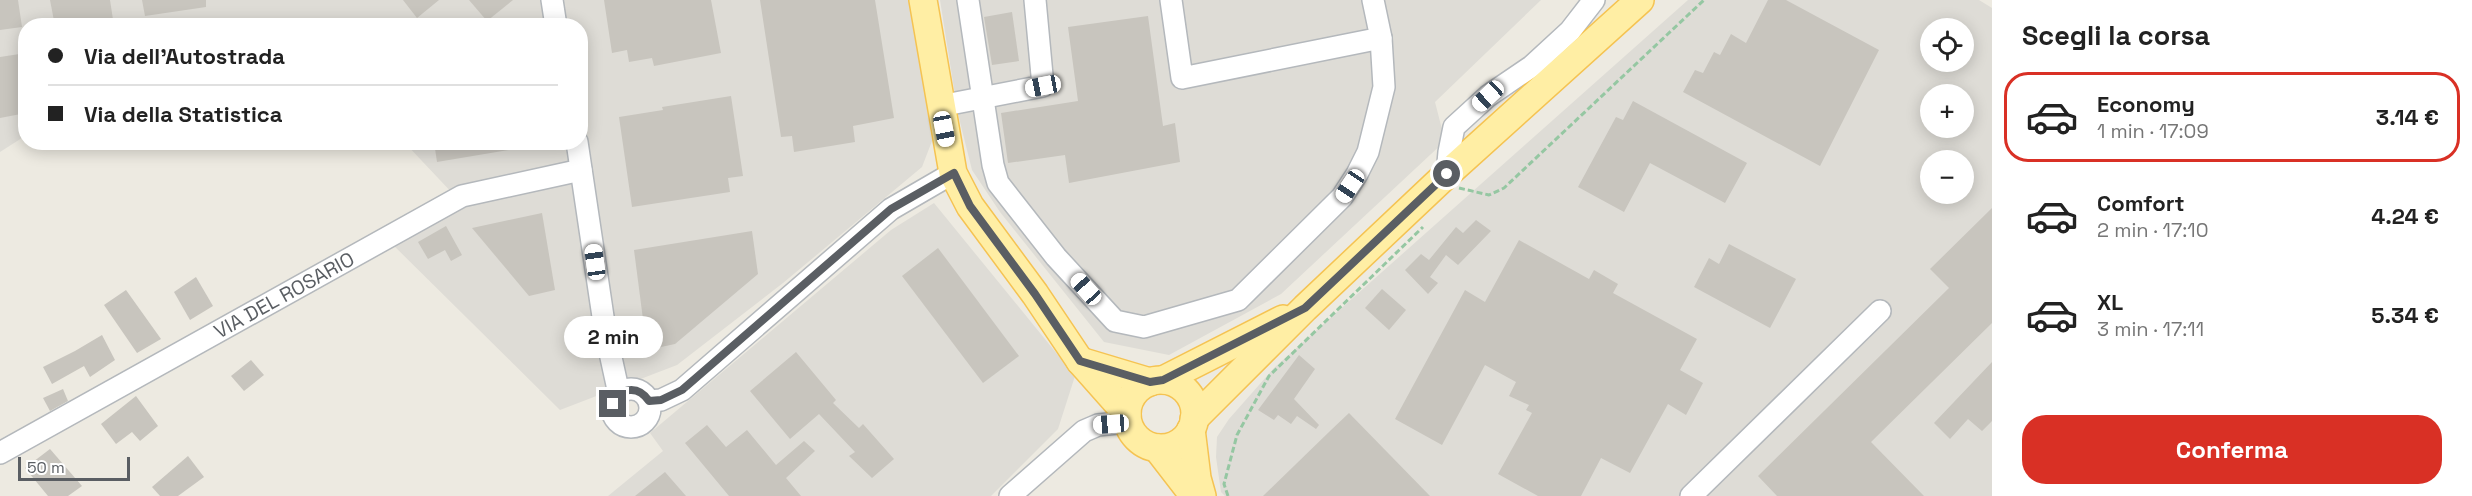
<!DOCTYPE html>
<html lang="it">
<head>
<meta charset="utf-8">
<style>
	:root { --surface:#fff; --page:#f2f2f2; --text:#222; --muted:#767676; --line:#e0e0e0; --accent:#d93025 }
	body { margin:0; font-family:"Space Grotesk",sans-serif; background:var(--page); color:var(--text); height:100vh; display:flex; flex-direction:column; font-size:22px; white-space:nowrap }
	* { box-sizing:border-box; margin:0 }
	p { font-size:20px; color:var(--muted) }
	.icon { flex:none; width:33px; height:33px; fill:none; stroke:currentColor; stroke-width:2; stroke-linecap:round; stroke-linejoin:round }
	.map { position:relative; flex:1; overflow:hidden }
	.drawer { display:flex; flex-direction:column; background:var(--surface); width:480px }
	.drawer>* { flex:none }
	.hud { position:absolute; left:18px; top:18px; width:570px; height:132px; border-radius:24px; box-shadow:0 3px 15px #0003; display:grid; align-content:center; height:132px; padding:0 30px; background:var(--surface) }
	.fabs { position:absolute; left:1920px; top:18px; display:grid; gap:12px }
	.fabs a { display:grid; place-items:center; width:54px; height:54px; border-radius:50%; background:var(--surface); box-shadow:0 3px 15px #0003; font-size:30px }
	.scale { position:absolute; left:18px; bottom:15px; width:112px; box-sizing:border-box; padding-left:6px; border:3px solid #5a5e63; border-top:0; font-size:16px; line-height:21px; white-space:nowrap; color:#5a5e63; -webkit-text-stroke:4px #fff; paint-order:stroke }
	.end { position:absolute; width:27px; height:27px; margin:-14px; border:8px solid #5a5e63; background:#fff; box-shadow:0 0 0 3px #fff }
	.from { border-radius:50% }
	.bubble { position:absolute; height:42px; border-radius:21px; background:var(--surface); box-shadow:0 3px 15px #0003; font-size:20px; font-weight:800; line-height:42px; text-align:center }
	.car { position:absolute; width:18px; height:36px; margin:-18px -9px; border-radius:8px; box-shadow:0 0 4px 2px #0007; background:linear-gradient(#fff 24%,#345 0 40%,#fff 0 76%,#345 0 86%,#fff 0) }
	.hud b { display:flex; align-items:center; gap:21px; height:57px; font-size:22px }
	.hud b+b { border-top:2px solid var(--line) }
	.hud i { width:15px; height:15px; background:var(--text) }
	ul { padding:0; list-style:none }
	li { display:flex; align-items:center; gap:18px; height:90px; margin:0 12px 9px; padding:0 18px; border:3px solid transparent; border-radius:24px }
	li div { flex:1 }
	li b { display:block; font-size:22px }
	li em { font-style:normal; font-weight:800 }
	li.on { border-color:var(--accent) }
	li>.icon { width:54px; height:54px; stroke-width:1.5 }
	h2 { padding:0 30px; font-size:27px; line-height:72px }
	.action { display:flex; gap:12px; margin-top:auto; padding:12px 30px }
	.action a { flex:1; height:69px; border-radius:24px; background:var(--accent); color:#fff; font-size:24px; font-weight:800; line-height:69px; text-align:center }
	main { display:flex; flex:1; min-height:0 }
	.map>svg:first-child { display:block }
	.industrial { fill:#dedcd6; fill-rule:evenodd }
	.building { fill:#c8c5be }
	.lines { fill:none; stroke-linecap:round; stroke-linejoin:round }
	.minor-casing { stroke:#b4b8bc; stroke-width:24 }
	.major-casing { stroke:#f5c352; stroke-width:30 }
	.path { stroke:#95c7a2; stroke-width:3; stroke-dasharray:6 3; stroke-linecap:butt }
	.minor { stroke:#fff; stroke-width:21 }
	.major { stroke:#ffeea4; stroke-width:27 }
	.route { stroke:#5a5e63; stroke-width:8 }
	.labels { text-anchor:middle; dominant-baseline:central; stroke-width:4.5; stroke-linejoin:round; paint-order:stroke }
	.street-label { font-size:20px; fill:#5a5e63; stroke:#fff }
</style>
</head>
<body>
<main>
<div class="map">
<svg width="1992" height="496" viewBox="0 0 1992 496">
	<rect width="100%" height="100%" fill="#edeae1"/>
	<g class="industrial">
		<polygon points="0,0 911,0 932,141 922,167 783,283 677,365 560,410 385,237 455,196 405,143 580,142 580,26 297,26 293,22 281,26 26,26 25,136 0,152"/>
		<polygon points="940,0 1541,0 1435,102 1445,141 1281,294 1169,355 1104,342 1000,212 972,170 958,114"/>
		<path d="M1688,0H1979L1992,8V496H1225L1221,492L1216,457L1217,437L1229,419L1274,368ZM1930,28H1964V62H1930ZM1930,94H1964V128H1930ZM1930,160H1964V194H1930Z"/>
		<polygon points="934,203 1075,376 1058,429 991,496 608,496 663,451 650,433 891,230"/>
	</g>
	<g class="building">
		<polygon points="0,0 18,0 22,27 0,30"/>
		<polygon points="50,0 110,0 114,26 55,26"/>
		<polygon points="142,0 206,0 206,7 145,16"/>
		<polygon points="403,0 439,0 417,18"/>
		<polygon points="469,0 513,0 487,21"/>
		<polygon points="604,0 711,0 721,53 654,66 652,58 629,62 627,50 612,53"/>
		<polygon points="760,0 875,0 894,118 853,126 855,142 794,152 792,136 781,137"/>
		<polygon points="1768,0 1786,0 1879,50 1820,166 1683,92 1695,70 1703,73 1714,52 1720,55 1731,34 1746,43"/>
		<polygon points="1012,12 1019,61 992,65 984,17"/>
		<polygon points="1148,16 1163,126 1175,123 1180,162 1069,183 1065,155 1008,163 1001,113 1078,101 1068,27"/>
		<polygon points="26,53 26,113 0,118 0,57"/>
		<polygon points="731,96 743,176 728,178 730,192 632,207 619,117 663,110 662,107"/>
		<polygon points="1633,101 1747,163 1725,203 1650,163 1624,212 1578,187 1616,117 1623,120"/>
		<polygon points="434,142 514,142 515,149 437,162"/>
		<polygon points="1992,208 1992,323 1871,442 1924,496 1777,496 1758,476 1949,288 1930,269"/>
		<polygon points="542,213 555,290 529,296 472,228"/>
		<polygon points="1476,220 1491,231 1458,265 1446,255 1430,277 1438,283 1428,294 1405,270 1421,254 1429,260 1456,227 1463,233"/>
		<polygon points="446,226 462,255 451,261 445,250 428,259 418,242"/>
		<polygon points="752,231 758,274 675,344 647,350 634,250"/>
		<polygon points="1519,240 1589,279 1594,270 1618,284 1613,293 1697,339 1680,370 1703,383 1686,415 1668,404 1630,473 1601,458 1581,496 1538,496 1498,474 1532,413 1526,410 1529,405 1509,396 1516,382 1485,365 1442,445 1395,419 1465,290 1485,302"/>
		<polygon points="1729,244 1796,279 1770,328 1694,287 1709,258 1719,264"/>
		<polygon points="938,248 1019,356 983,383 902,276"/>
		<polygon points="196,277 213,306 190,320 174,292"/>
		<polygon points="1382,289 1406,310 1389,330 1365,308"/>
		<polygon points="126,290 161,339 137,353 104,305"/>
		<polygon points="102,335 115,360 90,377 84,366 52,384 43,367 75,351"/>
		<polygon points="796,352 836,400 833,403 859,428 863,424 894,459 872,478 849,456 855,452 819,414 790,439 750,391"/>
		<polygon points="1299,355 1315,369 1294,399 1319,425 1316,429 1297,416 1291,424 1278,415 1274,420 1258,410"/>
		<polygon points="251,360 264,375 244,391 231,376"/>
		<polygon points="1992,362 1992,421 1982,431 1968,419 1950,439 1934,423"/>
		<polygon points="63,389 68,401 50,411 43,398"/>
		<polygon points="136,396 158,426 140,441 132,432 116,444 101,424"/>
		<polygon points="1349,413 1430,496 1263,496 1330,431"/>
		<polygon points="707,425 726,447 747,430 776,465 804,441 815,451 786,478 801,496 729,496 685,443"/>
		<polygon points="50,449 82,486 68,496 48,496 25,468"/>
		<polygon points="188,456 204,477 178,496 160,496 152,487"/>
		<polygon points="665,472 686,496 635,496"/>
	</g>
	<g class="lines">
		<defs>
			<g id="minor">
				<polyline points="552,0 556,26"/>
				<polyline points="968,0 993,165 998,183 1056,257 1115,321 1144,327 1238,300 1342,197 1357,174 1368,152 1384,87 1381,38"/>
				<polyline points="1171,0 1182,78 1381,38 1373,0"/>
				<polyline points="940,106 1043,86 1035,0"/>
				<polyline points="577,142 605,330 619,394"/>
				<polyline points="1447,174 1449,152 1454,127 1488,96 1532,66 1570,31 1594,0"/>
				<circle cx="631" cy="408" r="19"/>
				<polyline points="649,401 661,400 682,390 891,209 953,173"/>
				<polyline points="0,453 462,196 581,170"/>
				<polyline points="1010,496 1084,431 1098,425 1128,422"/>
				<polyline points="1691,496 1880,311"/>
			</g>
			<g id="major">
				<polyline points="923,0 953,173 970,206 1035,294 1080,361 1127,414"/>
				<polyline points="1080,361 1150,382"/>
				<polyline points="1163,380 1283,319"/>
				<circle cx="1161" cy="414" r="34"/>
				<polyline points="1194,419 1305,308 1447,174 1640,0"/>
				<polyline points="1191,429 1197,478 1202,496"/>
				<polyline points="1157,448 1194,496"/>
			</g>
		</defs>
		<use href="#minor" class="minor-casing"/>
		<use href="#major" class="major-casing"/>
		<g class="path">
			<polyline points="1459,188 1489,195 1504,188 1704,0"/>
			<polyline points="1228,496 1224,484 1237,435 1269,376 1423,227"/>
		</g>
		<use href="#minor" class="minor"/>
		<use href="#major" class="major"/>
	</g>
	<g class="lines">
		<path class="route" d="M613,404C620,387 638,385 649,401L661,400L682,390L891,209L954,173L970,206L1035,294L1080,361L1150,382L1163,380L1305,308L1447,174"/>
	</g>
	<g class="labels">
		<g class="street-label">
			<text transform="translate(284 295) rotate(-29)">VIA DEL ROSARIO</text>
		</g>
	</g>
</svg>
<div class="fabs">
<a><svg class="icon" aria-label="locate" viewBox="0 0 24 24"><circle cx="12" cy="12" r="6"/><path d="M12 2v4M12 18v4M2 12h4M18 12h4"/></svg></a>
<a>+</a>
<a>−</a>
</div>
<div class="scale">50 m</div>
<i class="end from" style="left:1447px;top:174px"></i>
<i class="end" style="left:613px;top:404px"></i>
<div class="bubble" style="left:564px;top:316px;width:99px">2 min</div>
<i class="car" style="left:1043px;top:86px;rotate:259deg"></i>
<i class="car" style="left:1488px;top:96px;rotate:227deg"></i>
<i class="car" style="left:944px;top:129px;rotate:169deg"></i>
<i class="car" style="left:1350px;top:186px;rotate:214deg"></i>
<i class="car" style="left:595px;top:262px;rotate:352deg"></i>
<i class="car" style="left:1086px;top:289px;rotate:318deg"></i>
<i class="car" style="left:1111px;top:424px;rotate:266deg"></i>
<div class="hud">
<b><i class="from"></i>Via dell'Autostrada</b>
<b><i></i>Via della Statistica</b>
</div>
</div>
<section class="drawer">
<h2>Scegli la corsa</h2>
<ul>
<li class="on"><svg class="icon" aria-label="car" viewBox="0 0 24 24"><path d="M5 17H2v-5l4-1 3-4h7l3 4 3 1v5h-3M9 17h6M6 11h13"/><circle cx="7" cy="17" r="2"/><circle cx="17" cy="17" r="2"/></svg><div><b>Economy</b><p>1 min · 17:09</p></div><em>3.14 €</em></li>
<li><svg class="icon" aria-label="car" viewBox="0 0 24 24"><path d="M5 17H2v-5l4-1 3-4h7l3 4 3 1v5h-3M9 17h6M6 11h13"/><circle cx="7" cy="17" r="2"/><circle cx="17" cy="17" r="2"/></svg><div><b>Comfort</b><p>2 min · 17:10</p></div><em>4.24 €</em></li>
<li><svg class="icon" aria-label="car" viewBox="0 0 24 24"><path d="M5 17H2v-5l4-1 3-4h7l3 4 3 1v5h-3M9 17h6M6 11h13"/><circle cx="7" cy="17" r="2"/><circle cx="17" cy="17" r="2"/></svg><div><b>XL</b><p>3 min · 17:11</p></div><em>5.34 €</em></li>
</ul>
<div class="action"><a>Conferma</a></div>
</section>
</main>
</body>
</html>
